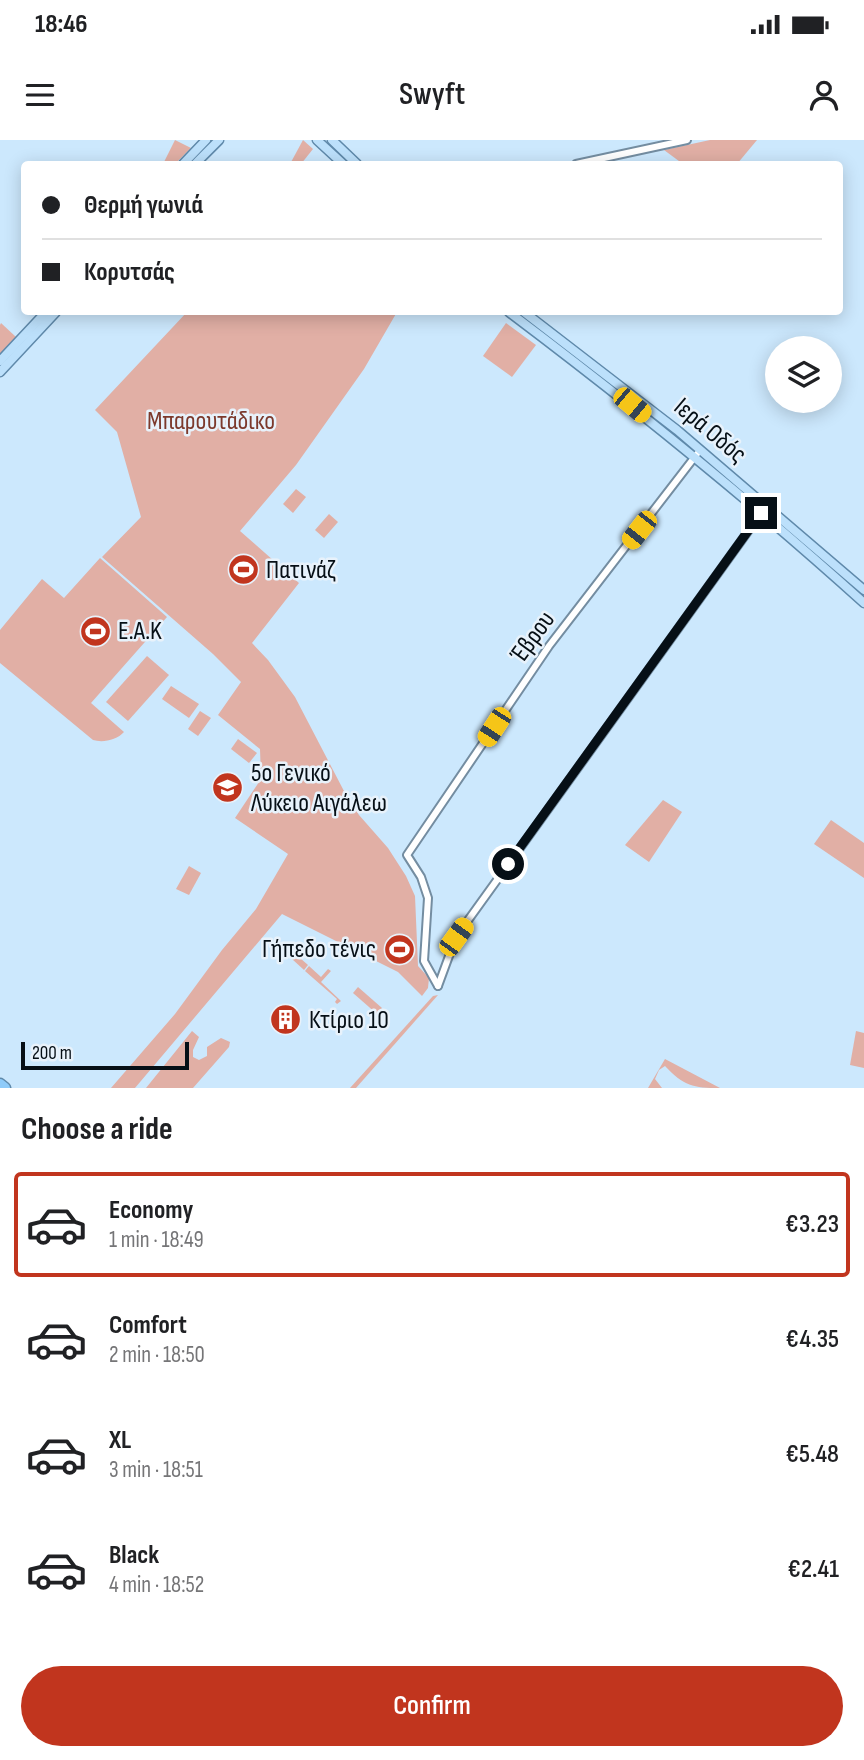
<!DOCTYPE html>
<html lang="en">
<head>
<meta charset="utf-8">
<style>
	:root { --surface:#fff; --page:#f6f6f6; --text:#202124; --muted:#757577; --line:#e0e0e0; --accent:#c1351e }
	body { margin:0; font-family:"Sofia Sans Condensed",sans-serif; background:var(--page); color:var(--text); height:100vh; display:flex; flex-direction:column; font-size:26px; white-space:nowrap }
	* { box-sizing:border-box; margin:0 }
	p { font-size:23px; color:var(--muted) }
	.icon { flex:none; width:38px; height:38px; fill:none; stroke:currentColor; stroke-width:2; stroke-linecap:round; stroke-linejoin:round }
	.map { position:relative; height:948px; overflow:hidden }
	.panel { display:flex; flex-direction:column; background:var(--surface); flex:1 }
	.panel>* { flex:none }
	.banner { position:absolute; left:21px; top:21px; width:822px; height:154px; border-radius:7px; box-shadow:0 4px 18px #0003; display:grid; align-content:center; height:154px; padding:0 21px; background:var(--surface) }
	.buttons { position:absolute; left:765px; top:196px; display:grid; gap:14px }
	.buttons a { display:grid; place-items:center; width:77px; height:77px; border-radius:50%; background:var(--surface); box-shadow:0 4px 18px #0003; font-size:35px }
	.scale { position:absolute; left:21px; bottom:18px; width:168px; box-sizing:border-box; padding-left:7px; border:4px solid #060f16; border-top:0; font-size:19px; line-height:24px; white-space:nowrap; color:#060f16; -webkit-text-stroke:5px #e8f2fb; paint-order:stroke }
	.end { position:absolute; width:32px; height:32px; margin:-16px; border:9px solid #060f16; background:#fff; box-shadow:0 0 0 4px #fff }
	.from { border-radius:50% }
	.car { position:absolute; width:21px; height:42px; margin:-21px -10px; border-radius:9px; box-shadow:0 0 5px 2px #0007; background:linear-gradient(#f5c518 24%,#345 0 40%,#f5c518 0 76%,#345 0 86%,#f5c518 0) }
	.banner b { display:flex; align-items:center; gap:24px; height:66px; font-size:26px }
	.banner b+b { border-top:2px solid var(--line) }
	.banner i { width:18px; height:18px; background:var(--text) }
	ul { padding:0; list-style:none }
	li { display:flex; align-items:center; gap:21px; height:105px; margin:0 14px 10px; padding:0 7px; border:4px solid transparent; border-radius:7px }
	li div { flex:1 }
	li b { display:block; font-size:26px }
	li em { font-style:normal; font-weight:600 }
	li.active { border-color:var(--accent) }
	li>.icon { width:63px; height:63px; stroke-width:1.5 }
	h2 { padding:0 21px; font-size:32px; line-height:84px }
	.cta { display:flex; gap:14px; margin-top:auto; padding:14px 21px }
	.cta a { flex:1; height:80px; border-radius:42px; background:var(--accent); color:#fff; font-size:28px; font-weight:600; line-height:80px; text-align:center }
	.status { display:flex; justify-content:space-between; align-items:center; height:49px; padding:0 35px; background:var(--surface); direction:ltr }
	.status svg { height:19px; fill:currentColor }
	header { display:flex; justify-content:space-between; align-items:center; height:91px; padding:0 21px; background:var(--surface); font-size:32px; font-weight:600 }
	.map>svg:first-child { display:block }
	.green { fill:#e1afa5 }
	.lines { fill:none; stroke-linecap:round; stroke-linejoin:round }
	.minor-casing { stroke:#748da1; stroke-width:10 }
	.major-casing { stroke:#5f89aa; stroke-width:11 }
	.highway-casing { stroke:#5f89aa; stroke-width:13 }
	.minor { stroke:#fff; stroke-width:6 }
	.major { stroke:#bce0fb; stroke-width:8 }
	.highway { stroke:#8fcbf9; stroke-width:10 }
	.route { stroke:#060f16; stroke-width:9 }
	.labels { text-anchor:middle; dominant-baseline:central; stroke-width:5; stroke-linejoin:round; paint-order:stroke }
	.park-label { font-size:26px; fill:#7c392c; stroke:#e8f2fb }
	.street-label { font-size:26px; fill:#060f16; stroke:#e8f2fb }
	.poi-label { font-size:26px; fill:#060f16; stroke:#e8f2fb; text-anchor:start }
</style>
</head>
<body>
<div class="status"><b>18:46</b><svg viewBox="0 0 49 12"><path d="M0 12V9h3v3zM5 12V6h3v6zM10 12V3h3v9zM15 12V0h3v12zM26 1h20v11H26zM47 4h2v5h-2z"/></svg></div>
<header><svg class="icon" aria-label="menu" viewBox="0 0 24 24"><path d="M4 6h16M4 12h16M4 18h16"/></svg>Swyft<svg class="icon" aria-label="person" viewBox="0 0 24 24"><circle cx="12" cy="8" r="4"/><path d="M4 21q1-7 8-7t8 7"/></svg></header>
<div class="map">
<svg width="864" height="948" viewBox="0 0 864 948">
	<rect width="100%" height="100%" fill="#cce8fd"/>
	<g class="green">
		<polygon points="175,0 191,8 175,24 163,24"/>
		<polygon points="303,0 313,9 301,24 290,24"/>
		<polygon points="710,0 757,0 737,24 683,24 664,10"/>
		<polygon points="187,172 397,172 364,229 296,325 240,391 299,443 252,503 268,520 295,557 345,653 359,675 388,708 406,736 415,756 418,826 429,838 428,848 422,856 398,832 282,774 135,948 111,948 175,874 222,810 256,769 288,714 235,678 261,639 260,609 218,575 241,542 213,514 102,417 141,377 117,292 95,270"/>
		<polygon points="1,183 16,197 0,214 0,185"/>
		<polygon points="506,183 536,205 512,237 483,216"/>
		<polygon points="296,349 306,357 293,373 283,364"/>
		<polygon points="329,374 338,382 324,398 315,390"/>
		<path d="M100,418L167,477L91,563L124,592C117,600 103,603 93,600L0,523V490L42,439L64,458Z"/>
		<polygon points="147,516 169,535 128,581 106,562"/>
		<polygon points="171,546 199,564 189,578 162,559"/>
		<polygon points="200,571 211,578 198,596 188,589"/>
		<polygon points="238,599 257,613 249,623 231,609"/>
		<polygon points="663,660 682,672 649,722 625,705"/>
		<polygon points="831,680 864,703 864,738 814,704"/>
		<polygon points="189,726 201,733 189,755 176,749"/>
		<polygon points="284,804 308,825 304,830 280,808"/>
		<polygon points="309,826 321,837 328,829 331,831 321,842 341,861 337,864 335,862 337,859 305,831"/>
		<polygon points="358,847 382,868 377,874 353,853"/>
		<polygon points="438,855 356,948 350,948 433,856"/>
		<polygon points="192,891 199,897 193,910 193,917 199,920 207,916 207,907 221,898 230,902 229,907 193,948 146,948"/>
		<polygon points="856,891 864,893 864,928 850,925"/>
		<path d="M665,919L720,948C693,948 684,946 665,926L659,930L655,939L662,948H648Z"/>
	</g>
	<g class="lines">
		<defs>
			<g id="minor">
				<polyline points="576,24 687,0"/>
				<polyline points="438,846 424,821 428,758 421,737 407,715 549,506 697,314"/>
				<polyline points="438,846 456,797 762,372"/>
			</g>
			<g id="major">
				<polyline points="317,0 343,24"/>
				<polyline points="332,0 357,24"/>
				<polyline points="183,24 206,0"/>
				<polyline points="195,24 219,0"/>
				<path d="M509,172C631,264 750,360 864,463"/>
				<polyline points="524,172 677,290 864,450"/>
				<polyline points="0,221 46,172"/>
				<polyline points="0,232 56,172"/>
			</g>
			<polyline id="highway" points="0,944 5,948"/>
		</defs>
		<use href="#minor" class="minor-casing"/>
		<use href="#major" class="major-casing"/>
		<use href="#highway" class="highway-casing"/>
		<use href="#minor" class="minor"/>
		<use href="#major" class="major"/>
		<use href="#highway" class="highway"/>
	</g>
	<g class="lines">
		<polyline class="route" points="508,724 761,373"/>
	</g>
	<defs>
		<symbol id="stadium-disc" viewBox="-11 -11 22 22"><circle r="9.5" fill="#c1351e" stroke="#e8f2fb"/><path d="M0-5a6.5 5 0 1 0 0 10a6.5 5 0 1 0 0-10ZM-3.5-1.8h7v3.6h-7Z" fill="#fff"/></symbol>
		<symbol id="school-disc" viewBox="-11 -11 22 22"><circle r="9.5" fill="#c1351e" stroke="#e8f2fb"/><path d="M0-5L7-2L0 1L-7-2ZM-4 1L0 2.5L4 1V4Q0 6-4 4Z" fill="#fff"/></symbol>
		<symbol id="building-disc" viewBox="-11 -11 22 22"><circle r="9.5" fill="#c1351e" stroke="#e8f2fb"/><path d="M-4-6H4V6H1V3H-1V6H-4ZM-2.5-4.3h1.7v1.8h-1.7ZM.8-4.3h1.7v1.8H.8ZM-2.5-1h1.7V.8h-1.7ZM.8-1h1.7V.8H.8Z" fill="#fff"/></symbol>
	</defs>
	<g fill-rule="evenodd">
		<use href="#stadium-disc" x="226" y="412" width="35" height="35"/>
		<use href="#stadium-disc" x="78" y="474" width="35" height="35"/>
		<use href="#school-disc" x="210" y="630" width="35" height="35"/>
		<use href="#stadium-disc" x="382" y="792" width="35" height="35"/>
		<use href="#building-disc" x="268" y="862" width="35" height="35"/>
	</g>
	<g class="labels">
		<g class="park-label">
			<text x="211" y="281">Μπαρουτάδικο</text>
		</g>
		<g class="street-label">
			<text transform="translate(710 291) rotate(40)">Ιερά Οδός</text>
			<text transform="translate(533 497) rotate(-54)">Έβρου</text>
		</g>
		<g class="poi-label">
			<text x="266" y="430">Πατινάζ</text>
			<text x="118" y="491">E.A.K</text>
			<text x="251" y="633">5ο Γενικό<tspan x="251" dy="30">Λύκειο Αιγάλεω</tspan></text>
			<text x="376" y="809" text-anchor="end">Γήπεδο τένις</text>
			<text x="309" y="880">Κτίριο 10</text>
		</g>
	</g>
</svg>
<div class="buttons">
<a><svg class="icon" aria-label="layers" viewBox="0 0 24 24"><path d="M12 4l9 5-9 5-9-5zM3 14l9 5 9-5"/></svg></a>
</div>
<div class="scale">200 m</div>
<i class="end from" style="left:508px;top:724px"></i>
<i class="end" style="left:761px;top:373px"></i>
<i class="car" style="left:632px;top:265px;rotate:130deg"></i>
<i class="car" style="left:639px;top:390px;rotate:218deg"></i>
<i class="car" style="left:494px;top:587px;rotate:213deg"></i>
<i class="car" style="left:456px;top:797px;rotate:36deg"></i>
<div class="banner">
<b><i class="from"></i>Θερμή γωνιά</b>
<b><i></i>Κορυτσάς</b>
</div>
</div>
<section class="panel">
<h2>Choose a ride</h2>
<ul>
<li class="active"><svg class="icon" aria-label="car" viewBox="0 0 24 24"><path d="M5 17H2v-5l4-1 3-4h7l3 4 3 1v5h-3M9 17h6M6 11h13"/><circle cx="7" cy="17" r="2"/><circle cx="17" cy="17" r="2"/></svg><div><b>Economy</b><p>1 min · 18:49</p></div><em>€3.23</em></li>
<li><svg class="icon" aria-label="car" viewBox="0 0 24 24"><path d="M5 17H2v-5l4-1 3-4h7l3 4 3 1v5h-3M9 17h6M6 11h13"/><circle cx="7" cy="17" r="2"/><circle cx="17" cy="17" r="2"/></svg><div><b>Comfort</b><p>2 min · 18:50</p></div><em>€4.35</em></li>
<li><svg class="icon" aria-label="car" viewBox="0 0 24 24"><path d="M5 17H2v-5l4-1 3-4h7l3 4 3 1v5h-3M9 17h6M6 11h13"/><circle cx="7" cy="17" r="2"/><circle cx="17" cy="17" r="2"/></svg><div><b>XL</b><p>3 min · 18:51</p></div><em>€5.48</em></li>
<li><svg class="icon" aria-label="car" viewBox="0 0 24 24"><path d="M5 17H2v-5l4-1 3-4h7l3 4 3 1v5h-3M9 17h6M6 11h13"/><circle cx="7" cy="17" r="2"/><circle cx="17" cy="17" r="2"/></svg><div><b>Black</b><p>4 min · 18:52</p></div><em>€2.41</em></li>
</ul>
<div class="cta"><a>Confirm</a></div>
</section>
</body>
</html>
